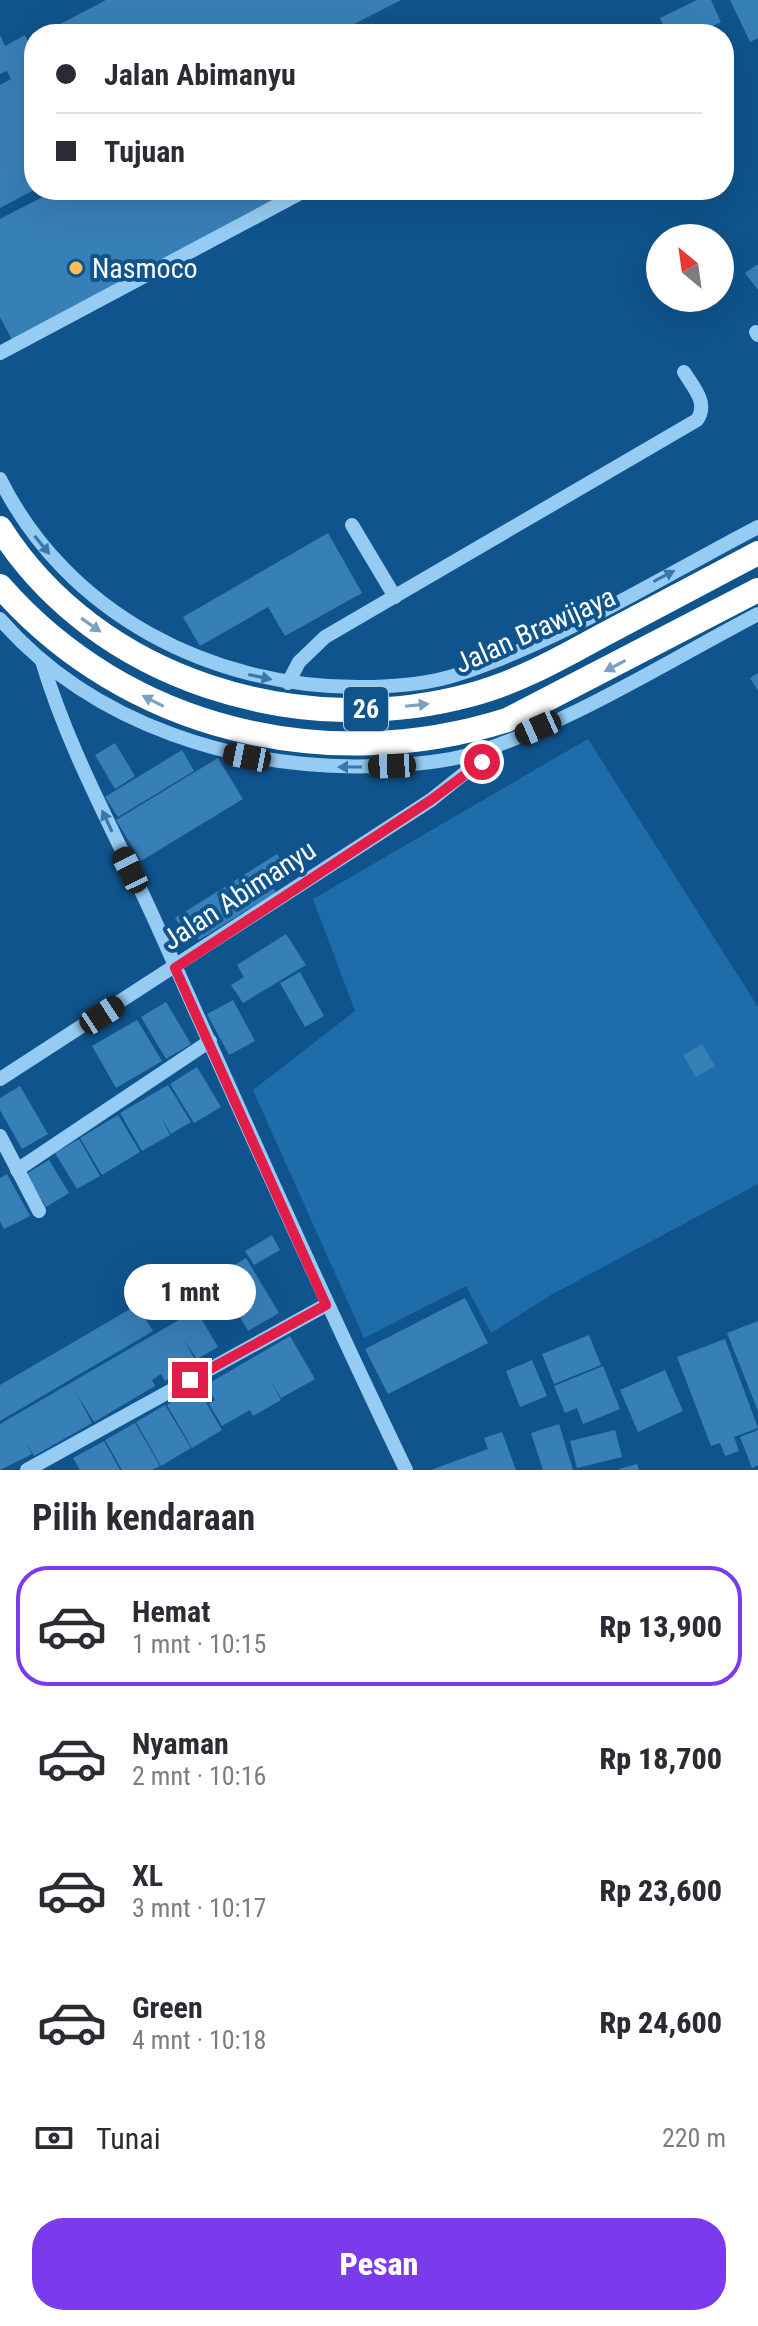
<!DOCTYPE html>
<html lang="id">
<head>
<meta charset="utf-8">
<style>
	:root { --surface:#fff; --page:#f7f7f7; --text:#2b2b33; --muted:#7c7c81; --line:#e1e1e2; --accent:#7c3aed }
	body { margin:0; font-family:"Roboto Condensed",sans-serif; background:var(--page); color:var(--text); height:100vh; display:flex; flex-direction:column; font-size:30px; white-space:nowrap }
	* { box-sizing:border-box; margin:0 }
	p { font-size:26px; color:var(--muted) }
	.icon { flex:none; width:44px; height:44px; fill:none; stroke:currentColor; stroke-width:2; stroke-linecap:round; stroke-linejoin:round }
	.map { position:relative; height:1470px; overflow:hidden }
	.sheet { display:flex; flex-direction:column; background:var(--surface); flex:1 }
	.sheet>* { flex:none }
	.top-card { position:absolute; left:24px; top:24px; width:710px; height:176px; border-radius:32px; box-shadow:0 8px 32px #0002; display:grid; align-content:center; height:176px; padding:0 32px; background:var(--surface) }
	.needle { width:52px; rotate:331deg }
	.tools { position:absolute; left:646px; top:224px; display:grid; gap:16px }
	.tools a { display:grid; place-items:center; width:88px; height:88px; border-radius:50%; background:var(--surface); box-shadow:0 8px 32px #0002; font-size:40px }
	.end { position:absolute; width:36px; height:36px; margin:-18px; border:10px solid #e11d48; background:#fff; box-shadow:0 0 0 4px #fff }
	.from { border-radius:50% }
	.bubble { position:absolute; height:56px; border-radius:28px; background:var(--surface); box-shadow:0 8px 32px #0002; font-size:26px; font-weight:800; line-height:56px; text-align:center }
	.car { position:absolute; width:24px; height:48px; margin:-24px -12px; border-radius:10px; box-shadow:0 0 6px 2px #0007; background:linear-gradient(#222 24%,#8ab4d8 0 40%,#222 0 76%,#8ab4d8 0 86%,#222 0) }
	.top-card b { display:flex; align-items:center; gap:28px; height:76px; font-size:30px }
	.top-card b+b { border-top:2px solid var(--line) }
	.top-card i { width:20px; height:20px; background:var(--text) }
	ul { padding:0; list-style:none }
	li { display:flex; align-items:center; gap:24px; height:120px; margin:0 16px 12px; padding:0 16px; border:4px solid transparent; border-radius:32px }
	li div { flex:1 }
	li b { display:block; font-size:30px }
	li em { font-style:normal; font-weight:800 }
	li.current { border-color:var(--accent) }
	li>.icon { width:72px; height:72px; stroke-width:1.5 }
	h2 { padding:0 32px; font-size:36px; line-height:96px }
	.pay { display:flex; align-items:center; gap:20px; height:88px; padding:0 32px; font-size:30px }
	.pay p { margin-inline-start:auto }
	.button { display:flex; gap:16px; margin-top:auto; padding:16px 32px }
	.button a { flex:1; height:92px; border-radius:32px; background:var(--accent); color:#fff; font-size:32px; font-weight:800; line-height:92px; text-align:center }
	.map>svg:first-child { display:block }
	.green { fill:#1e6daa }
	.building { fill:#377fb7 }
	.lines { fill:none; stroke-linecap:round; stroke-linejoin:round }
	.minor { stroke:#96cbf3; stroke-width:14 }
	.highway { stroke:#fff; stroke-width:24 }
	.oneway { fill:#3878ac }
	.oneway2 { fill:#7ba1c0 }
	.route { stroke:#e11d48; stroke-width:10 }
	.poi-dot { fill:#ffbc58; stroke:#0f548d; stroke-width:3 }
	.labels { text-anchor:middle; dominant-baseline:central; stroke-width:8; stroke-linejoin:round; paint-order:stroke }
	.shield { fill:#0f548d; stroke:#b7ccdd; stroke-width:2 }
	.shield-label { font-size:26px; font-weight:bold; fill:#fff }
	.poi-label { font-size:28px; fill:#fff; stroke:#0f548d; text-anchor:start }
	.street-label { font-size:28px; fill:#fff; stroke:#0f548d }
</style>
</head>
<body>
<div class="map">
<svg width="758" height="1470" viewBox="0 0 758 1470">
	<rect width="100%" height="100%" fill="#0f548d"/>
	<polygon class="green" points="588,739 758,1007 758,1184 551,1295 491,1333 466,1286 364,1338 253,1090 355,1011 313,899"/>
	<g class="building">
		<polygon points="106,0 401,0 335,34 41,34"/>
		<polygon points="697,0 711,0 721,22 696,34 667,34 660,18"/>
		<polygon points="730,0 758,0 758,38 750,42"/>
		<polygon points="0,35 5,46 25,35 28,41 34,37 34,190 0,208 0,85 11,79 7,71 0,74"/>
		<polygon points="56,190 301,190 12,340 0,317 0,219"/>
		<polygon points="758,264 758,290 745,273"/>
		<polygon points="328,533 362,593 285,636 268,607 200,646 183,617"/>
		<polygon points="758,673 758,691 750,678"/>
		<polygon points="115,743 135,776 115,789 95,755"/>
		<polygon points="182,750 194,771 118,817 105,797"/>
		<polygon points="218,758 243,799 141,861 116,820"/>
		<polygon points="277,854 291,876 273,887 276,892 199,940 194,933 187,937 175,918"/>
		<polygon points="286,934 306,965 243,1003 231,985 244,977 237,965"/>
		<polygon points="300,972 324,1016 305,1027 280,983"/>
		<polygon points="233,1000 255,1041 229,1055 207,1014"/>
		<polygon points="166,1002 191,1044 166,1059 141,1017"/>
		<polygon points="137,1020 162,1061 116,1088 92,1046"/>
		<polygon points="702,1044 715,1066 696,1077 683,1055"/>
		<polygon points="197,1067 221,1107 194,1123 170,1084"/>
		<polygon points="168,1085 191,1122 171,1134 161,1117 170,1135 142,1151 120,1113"/>
		<polygon points="20,1086 48,1134 22,1149 0,1110 0,1098"/>
		<polygon points="118,1115 140,1152 102,1175 80,1138"/>
		<polygon points="79,1139 100,1176 77,1189 55,1153"/>
		<polygon points="49,1160 69,1193 46,1207 26,1174"/>
		<polygon points="7,1174 30,1216 4,1229 0,1221 0,1178"/>
		<polygon points="272,1235 280,1250 254,1265 245,1251"/>
		<polygon points="246,1258 279,1313 248,1331 223,1289 170,1320 163,1307"/>
		<polygon points="465,1298 488,1343 388,1394 365,1349"/>
		<polygon points="137,1305 153,1331 0,1421 0,1385"/>
		<polygon points="196,1310 218,1347 197,1359 184,1340 197,1363 165,1381 161,1374 152,1380 155,1386 94,1422 75,1391 92,1423 34,1456 25,1440 32,1454 0,1470 0,1424"/>
		<polygon points="758,1321 758,1411 727,1333"/>
		<polygon points="589,1335 601,1365 554,1384 542,1354"/>
		<polygon points="290,1336 315,1379 281,1398 270,1379 281,1400 253,1416 250,1410 222,1426 209,1404 215,1400 206,1385"/>
		<polygon points="725,1339 758,1428 734,1437 739,1451 725,1456 720,1443 711,1446 677,1357"/>
		<polygon points="532,1360 547,1396 520,1407 506,1371"/>
		<polygon points="603,1366 620,1409 583,1424 577,1408 565,1413 554,1386"/>
		<polygon points="665,1370 683,1411 638,1432 620,1390"/>
		<polygon points="197,1387 222,1430 192,1448 167,1405"/>
		<polygon points="165,1405 191,1448 161,1466 136,1422"/>
		<polygon points="135,1423 160,1466 152,1470 122,1470 105,1440"/>
		<polygon points="559,1424 573,1470 543,1470 531,1433"/>
		<polygon points="615,1430 622,1457 577,1468 570,1441"/>
		<polygon points="758,1430 758,1465 752,1468 740,1437"/>
		<polygon points="502,1432 516,1470 431,1470 488,1449 484,1438"/>
		<polygon points="104,1441 120,1470 80,1470 73,1458"/>
		<polygon points="637,1464 639,1470 619,1470 619,1469"/>
	</g>
	<g class="lines">
		<g class="minor">
			<polyline points="756,332 758,335"/>
			<polyline points="0,353 306,190"/>
			<path d="M0,479C67,614 211,687 358,687C391,687 427,685 459,674C562,640 662,577 758,527"/>
			<polyline points="352,525 395,597"/>
			<path d="M0,619C93,726 241,771 378,766C407,765 440,763 468,755C568,725 666,662 758,614"/>
			<path d="M42,661C69,752 117,836 156,923C238,1106 319,1289 406,1470"/>
			<path d="M288,683L299,662L325,637L697,420C709,403 693,387 684,372"/>
			<polyline points="0,1079 431,800 496,748"/>
			<polyline points="0,1136 39,1211"/>
			<polyline points="17,1170 210,1041"/>
			<polyline points="27,1470 326,1305"/>
		</g>
		<g class="highway">
			<path d="M0,528C97,681 300,741 470,695C517,683 561,658 603,635C654,608 706,581 758,553"/>
			<path d="M0,586C126,730 326,777 507,720L758,590"/>
		</g>
	</g>
	<defs><path id="oneway-solid" d="M-6-.8H1V-3.2L6.5 0L1 3.2V.8H-6Z" transform="scale(2)"/></defs>
	<g class="oneway">
		<use href="#oneway-solid" transform="translate(42 545) rotate(51)"/>
		<use href="#oneway-solid" transform="translate(664 576) rotate(-28)"/>
		<use href="#oneway-solid" transform="translate(260 677) rotate(12)"/>
		<use href="#oneway-solid" transform="translate(350 767) rotate(180)"/>
		<use href="#oneway-solid" transform="translate(107 821) rotate(-115)"/>
	</g>
	<g class="oneway2">
		<use href="#oneway-solid" transform="translate(91 625) rotate(35)"/>
		<use href="#oneway-solid" transform="translate(615 666) rotate(152)"/>
		<use href="#oneway-solid" transform="translate(153 701) rotate(-153)"/>
		<use href="#oneway-solid" transform="translate(417 705) rotate(-6)"/>
	</g>
	<g class="lines">
		<polyline class="route" points="190,1380 326,1305 175,968 431,800 482,762"/>
	</g>
	<circle class="poi-dot" cx="76" cy="268" r="8"/>
	<g class="labels">
		<rect class="shield" x="344" y="687" width="44" height="44" rx="6"/>
		<g class="shield-label">
			<text x="366" y="709">26</text>
		</g>
		<g class="poi-label">
			<text x="92" y="268">Nasmoco</text>
		</g>
		<g class="street-label">
			<text transform="translate(535 630) rotate(-24)">Jalan Brawijaya</text>
			<text transform="translate(239 895) rotate(-33)">Jalan Abimanyu</text>
		</g>
	</g>
</svg>
<div class="tools">
<a><svg class="needle" viewBox="-14 -14 28 28"><path d="M0-13l5 13h-10z" fill="#e53935"/><path d="M0 13l5-13h-10z" fill="#7c7c81"/></svg></a>
</div>
<i class="end from" style="left:482px;top:762px"></i>
<i class="end" style="left:190px;top:1380px"></i>
<div class="bubble" style="left:124px;top:1264px;width:132px">1 mnt</div>
<i class="car" style="left:538px;top:728px;rotate:246deg"></i>
<i class="car" style="left:247px;top:757px;rotate:281deg"></i>
<i class="car" style="left:392px;top:766px;rotate:268deg"></i>
<i class="car" style="left:130px;top:870px;rotate:334deg"></i>
<i class="car" style="left:102px;top:1015px;rotate:57deg"></i>
<div class="top-card">
<b><i class="from"></i>Jalan Abimanyu</b>
<b><i></i>Tujuan</b>
</div>
</div>
<section class="sheet">
<h2>Pilih kendaraan</h2>
<ul>
<li class="current"><svg class="icon" aria-label="car" viewBox="0 0 24 24"><path d="M5 17H2v-5l4-1 3-4h7l3 4 3 1v5h-3M9 17h6M6 11h13"/><circle cx="7" cy="17" r="2"/><circle cx="17" cy="17" r="2"/></svg><div><b>Hemat</b><p>1 mnt · 10:15</p></div><em>Rp 13,900</em></li>
<li><svg class="icon" aria-label="car" viewBox="0 0 24 24"><path d="M5 17H2v-5l4-1 3-4h7l3 4 3 1v5h-3M9 17h6M6 11h13"/><circle cx="7" cy="17" r="2"/><circle cx="17" cy="17" r="2"/></svg><div><b>Nyaman</b><p>2 mnt · 10:16</p></div><em>Rp 18,700</em></li>
<li><svg class="icon" aria-label="car" viewBox="0 0 24 24"><path d="M5 17H2v-5l4-1 3-4h7l3 4 3 1v5h-3M9 17h6M6 11h13"/><circle cx="7" cy="17" r="2"/><circle cx="17" cy="17" r="2"/></svg><div><b>XL</b><p>3 mnt · 10:17</p></div><em>Rp 23,600</em></li>
<li><svg class="icon" aria-label="car" viewBox="0 0 24 24"><path d="M5 17H2v-5l4-1 3-4h7l3 4 3 1v5h-3M9 17h6M6 11h13"/><circle cx="7" cy="17" r="2"/><circle cx="17" cy="17" r="2"/></svg><div><b>Green</b><p>4 mnt · 10:18</p></div><em>Rp 24,600</em></li>
</ul>
<div class="pay"><svg class="icon" aria-label="cash" viewBox="0 0 24 24"><path d="M3 7h18v10H3z"/><circle cx="12" cy="12" r="2"/></svg>Tunai<p>220 m</p></div>
<div class="button"><a>Pesan</a></div>
</section>
</body>
</html>
